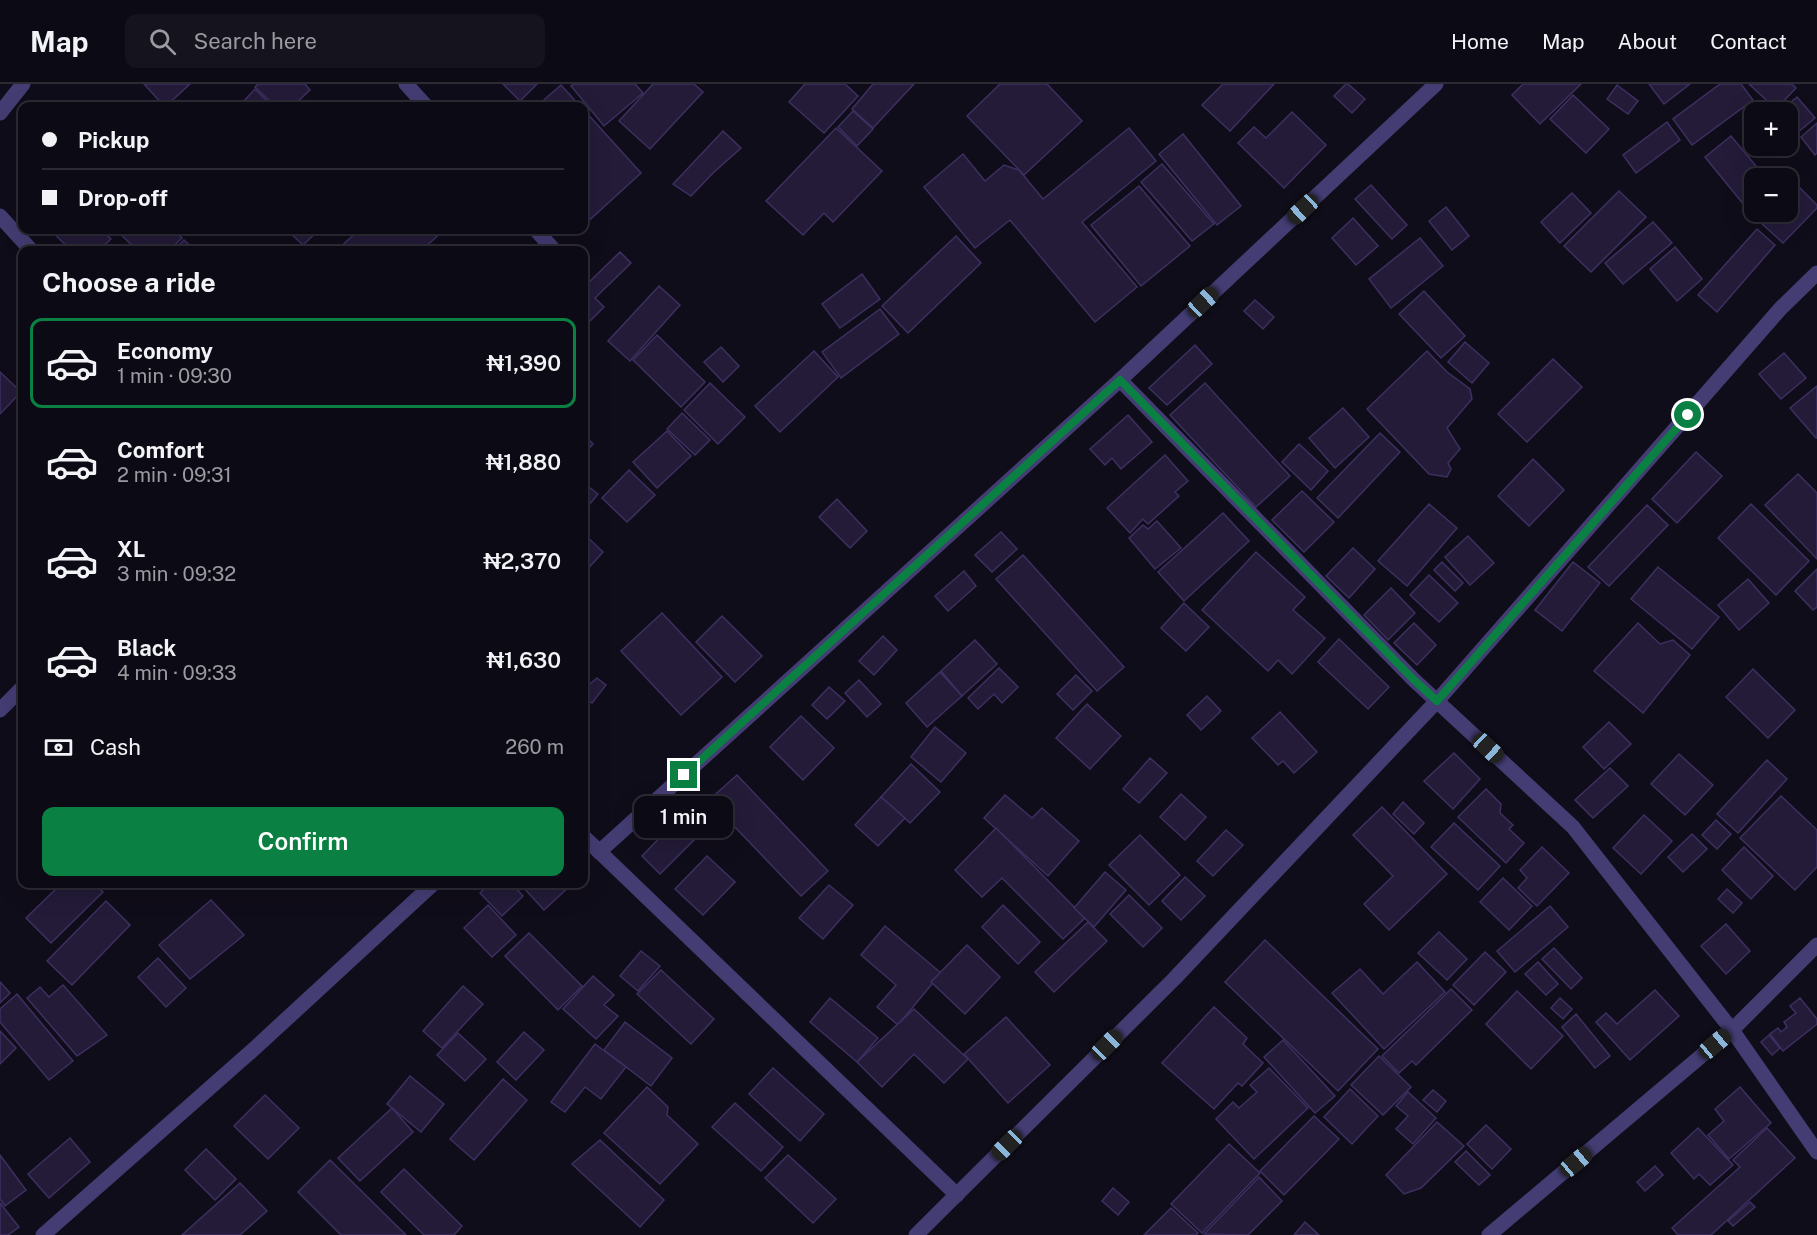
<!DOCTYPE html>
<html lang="en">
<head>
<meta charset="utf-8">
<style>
	:root { --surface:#0c0a14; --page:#15131d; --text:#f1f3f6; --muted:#9a9aa0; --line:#2c2b34; --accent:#0b8043 }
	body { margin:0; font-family:"Public Sans",sans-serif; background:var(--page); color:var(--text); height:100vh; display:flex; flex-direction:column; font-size:22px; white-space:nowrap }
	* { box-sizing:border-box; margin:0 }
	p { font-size:20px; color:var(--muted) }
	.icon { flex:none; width:33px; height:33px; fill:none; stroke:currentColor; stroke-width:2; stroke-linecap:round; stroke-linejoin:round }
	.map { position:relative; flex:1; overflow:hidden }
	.sheet { position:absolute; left:18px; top:162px; width:570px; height:642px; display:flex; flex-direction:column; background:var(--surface); border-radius:12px; box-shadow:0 6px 24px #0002,0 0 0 2px var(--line) }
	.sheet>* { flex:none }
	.guide { position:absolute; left:18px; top:18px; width:570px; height:132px; border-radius:12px; box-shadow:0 6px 24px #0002,0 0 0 2px var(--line); display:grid; align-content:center; height:132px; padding:0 24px; background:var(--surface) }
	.fabs { position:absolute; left:1744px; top:18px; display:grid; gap:12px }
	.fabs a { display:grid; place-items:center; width:54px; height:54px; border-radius:12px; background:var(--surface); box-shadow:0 6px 24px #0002,0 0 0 2px var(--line); font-size:30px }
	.end { position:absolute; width:27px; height:27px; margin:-14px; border:8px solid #0b8043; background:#fff; box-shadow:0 0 0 3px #fff }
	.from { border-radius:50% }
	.bubble { position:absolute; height:42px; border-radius:12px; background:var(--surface); box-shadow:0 6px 24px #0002,0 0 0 2px var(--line); font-size:20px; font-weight:600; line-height:42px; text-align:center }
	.car { position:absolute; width:18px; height:36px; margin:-18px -9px; border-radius:8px; box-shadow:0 0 4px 2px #0007; background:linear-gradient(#222 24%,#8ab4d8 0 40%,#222 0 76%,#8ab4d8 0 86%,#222 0) }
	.guide b { display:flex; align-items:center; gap:21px; height:57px; font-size:22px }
	.guide b+b { border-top:2px solid var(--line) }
	.guide i { width:15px; height:15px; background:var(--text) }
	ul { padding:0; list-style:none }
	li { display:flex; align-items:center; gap:18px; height:90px; margin:0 12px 9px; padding:0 12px; border:3px solid transparent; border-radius:12px }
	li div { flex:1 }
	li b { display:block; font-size:22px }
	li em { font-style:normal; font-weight:600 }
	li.selected { border-color:var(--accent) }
	li>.icon { width:54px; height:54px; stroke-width:1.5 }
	h2 { padding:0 24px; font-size:27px; line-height:72px }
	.pay { display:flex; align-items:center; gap:15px; height:66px; padding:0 24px; font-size:22px }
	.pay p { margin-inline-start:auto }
	.primary-button { display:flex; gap:12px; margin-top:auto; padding:12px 24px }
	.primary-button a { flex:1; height:69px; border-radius:12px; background:var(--accent); color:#fff; font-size:24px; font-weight:600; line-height:69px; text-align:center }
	header { display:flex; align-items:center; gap:36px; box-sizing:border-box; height:84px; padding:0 30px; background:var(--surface); border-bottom:2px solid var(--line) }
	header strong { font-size:28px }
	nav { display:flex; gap:33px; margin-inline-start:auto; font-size:21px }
	.search { width:420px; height:54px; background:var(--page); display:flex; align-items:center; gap:15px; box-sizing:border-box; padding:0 21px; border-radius:12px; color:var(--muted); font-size:22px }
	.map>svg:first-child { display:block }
	.building { fill:#231b38; stroke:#3d3061; stroke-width:1.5 }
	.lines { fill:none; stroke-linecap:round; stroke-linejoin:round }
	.street { stroke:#433d73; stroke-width:15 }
	.route { stroke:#0b8043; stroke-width:8 }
</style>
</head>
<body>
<header>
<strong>Map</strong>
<div class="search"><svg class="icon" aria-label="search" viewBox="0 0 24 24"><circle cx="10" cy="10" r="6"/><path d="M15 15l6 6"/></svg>Search here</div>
<nav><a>Home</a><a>Map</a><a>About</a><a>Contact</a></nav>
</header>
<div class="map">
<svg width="1817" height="1151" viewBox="0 0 1817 1151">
	<rect width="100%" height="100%" fill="#100d1a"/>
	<g class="building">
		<polygon points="144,0 190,0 166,22 164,22"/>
		<polygon points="258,0 305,0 310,6 293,22 275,22 255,3"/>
		<polygon points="503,0 537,0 520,17"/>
		<polygon points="574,0 635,0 643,9 604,42 571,2"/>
		<polygon points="653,0 694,0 703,8 650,65 619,37"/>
		<polygon points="805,0 845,0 858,12 824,49 789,18"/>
		<polygon points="873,0 914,0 873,44 852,25"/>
		<polygon points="1000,0 1047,0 1082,37 1024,91 967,32"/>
		<polygon points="1223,0 1274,0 1230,47 1202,21"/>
		<polygon points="1346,0 1348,0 1365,15 1352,29 1334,12"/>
		<polygon points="1523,0 1581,0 1540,40 1512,11"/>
		<polygon points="1649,0 1690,0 1664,20"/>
		<polygon points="1720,0 1741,0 1753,16 1692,61 1673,35"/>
		<polygon points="1749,0 1792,0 1796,4 1776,25"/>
		<polygon points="561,1 580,22 537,22"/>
		<polygon points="1617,1 1638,17 1628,30 1607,15"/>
		<polygon points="255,5 272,22 239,22"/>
		<polygon points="1573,11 1609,45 1586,69 1550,35"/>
		<polygon points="1797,13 1815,34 1797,49 1788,39 1788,28 1779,28"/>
		<polygon points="584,26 641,89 584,141"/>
		<polygon points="853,27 873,45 857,62 838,43"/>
		<polygon points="1292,28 1326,61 1284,104 1238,59 1254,43 1266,54"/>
		<polygon points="1667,38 1680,56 1636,89 1623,71"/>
		<polygon points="1817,39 1817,69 1815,71 1801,53"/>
		<polygon points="836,44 882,87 833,138 824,129 803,151 766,117"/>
		<polygon points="1129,44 1156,77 1082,138 1137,203 1095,238 1010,136 975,164 924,103 963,70 985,97 1004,81 1019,86 1043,115"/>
		<polygon points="723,47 741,64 713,89 691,112 673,100"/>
		<polygon points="1183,50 1241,122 1217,141 1159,70"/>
		<polygon points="1731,52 1766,94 1755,94 1755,128 1759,128 1753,132 1705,73"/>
		<polygon points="1162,80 1214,140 1192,157 1141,98"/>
		<polygon points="1796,100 1817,121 1817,124 1783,159 1759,137 1768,128 1788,128 1788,108"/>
		<polygon points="1371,101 1407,141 1392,155 1355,115"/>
		<polygon points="1139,102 1190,162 1141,202 1091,141"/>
		<polygon points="1619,107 1646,133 1591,188 1564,162"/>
		<polygon points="1572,109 1591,129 1560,159 1541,138"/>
		<polygon points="1446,123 1469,152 1452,166 1429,137"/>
		<polygon points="1353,134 1378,162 1356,181 1332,154"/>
		<polygon points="1653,138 1672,159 1623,200 1605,179"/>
		<polygon points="1757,145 1775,161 1717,228 1698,211"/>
		<polygon points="50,146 102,146 111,155 99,166 71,166"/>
		<polygon points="116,146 174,146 182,154 169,166 137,166"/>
		<polygon points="287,146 319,146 303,161"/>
		<polygon points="359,146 444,146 422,166 337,166"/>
		<polygon points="956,152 981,179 908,249 882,222"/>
		<polygon points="1420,154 1443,182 1391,224 1369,195"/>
		<polygon points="184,156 195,166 174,166"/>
		<polygon points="1675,163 1702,195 1677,217 1650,185"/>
		<polygon points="620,168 631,179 595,214 604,223 590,237 584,231 584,203"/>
		<polygon points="862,190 880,215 840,244 822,220"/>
		<polygon points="659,202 680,221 630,277 608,257"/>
		<polygon points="1424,207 1465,252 1441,274 1399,230"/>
		<polygon points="1255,216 1274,233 1263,245 1244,227"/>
		<polygon points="880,225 899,250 841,294 822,268"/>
		<polygon points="657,251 705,298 681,323 633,276"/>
		<polygon points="1465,258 1489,279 1472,299 1448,278"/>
		<polygon points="1195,261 1212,280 1167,321 1149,304"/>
		<polygon points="721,263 739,282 723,298 704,278"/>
		<polygon points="814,267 838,293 780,348 755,322"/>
		<polygon points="1427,267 1447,288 1470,305 1472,315 1447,344 1460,365 1448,379 1451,385 1447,393 1429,390 1367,325"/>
		<polygon points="1784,269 1806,294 1781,315 1759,290"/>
		<polygon points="1553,275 1582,303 1527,358 1498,330"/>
		<polygon points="0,288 21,308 0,330"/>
		<polygon points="710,299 745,333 718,360 684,326"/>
		<polygon points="1205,299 1290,392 1256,423 1170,331"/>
		<polygon points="1817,302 1817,354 1816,354 1790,324"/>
		<polygon points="1343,324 1369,353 1335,384 1309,354"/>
		<polygon points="682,329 710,356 695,371 667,345"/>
		<polygon points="1128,331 1152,358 1121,385 1112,374 1105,381 1090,365"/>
		<polygon points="667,347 691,372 657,404 633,378"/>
		<polygon points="1380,349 1400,368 1338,434 1317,414"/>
		<polygon points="584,351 593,360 584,370"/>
		<polygon points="1299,360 1328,387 1311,406 1282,378"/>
		<polygon points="1696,368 1722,392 1677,439 1652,415"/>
		<polygon points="1165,371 1188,397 1175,408 1179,412 1148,440 1143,435 1130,449 1107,424"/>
		<polygon points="1533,375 1564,406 1529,442 1498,412"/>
		<polygon points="629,386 655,411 627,438 602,414"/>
		<polygon points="1798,390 1817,409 1817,475 1765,421"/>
		<polygon points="584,399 598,410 584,427"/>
		<polygon points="1302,407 1334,438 1304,468 1272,436"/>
		<polygon points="837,415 867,447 850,464 819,433"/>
		<polygon points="1429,420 1457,444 1407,502 1378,477"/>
		<polygon points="1751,420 1809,477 1776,511 1718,454"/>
		<polygon points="1647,421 1668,441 1609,502 1588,483"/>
		<polygon points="1223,429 1249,457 1184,517 1158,488"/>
		<polygon points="1157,437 1181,464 1155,485 1129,454 1143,441 1148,445"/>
		<polygon points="1001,448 1017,465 992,488 975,471"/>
		<polygon points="584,450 603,468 584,489"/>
		<polygon points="1468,452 1494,479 1470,501 1445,473"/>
		<polygon points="1353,464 1375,485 1349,514 1326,492"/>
		<polygon points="1256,468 1305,513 1293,526 1325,554 1292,590 1278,576 1268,587 1202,526"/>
		<polygon points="1023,471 1124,583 1097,607 996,495"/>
		<polygon points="1442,478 1463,499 1455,507 1434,486"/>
		<polygon points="1573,478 1600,499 1562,547 1535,526"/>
		<polygon points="1658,483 1719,533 1692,565 1631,515"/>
		<polygon points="1817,485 1817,523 1813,526 1795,507"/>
		<polygon points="964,487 976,502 948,527 935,512"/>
		<polygon points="1429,491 1458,519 1439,538 1410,511"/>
		<polygon points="1748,495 1769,519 1739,546 1718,521"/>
		<polygon points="1391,504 1415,529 1388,556 1364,531"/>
		<polygon points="1184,519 1209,543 1186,567 1161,544"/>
		<polygon points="662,529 722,593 681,631 621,567"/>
		<polygon points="722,532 762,572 735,598 696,558"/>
		<polygon points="1414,539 1436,561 1417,581 1394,559"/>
		<polygon points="1638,539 1660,560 1673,556 1690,571 1643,629 1594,587"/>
		<polygon points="883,552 897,566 874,591 859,577"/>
		<polygon points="1339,555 1389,603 1368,625 1318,578"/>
		<polygon points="975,556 997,580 962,612 941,587"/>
		<polygon points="999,584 1018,603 1002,619 994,610 978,625 968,614"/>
		<polygon points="1753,585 1795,626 1768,654 1726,613"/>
		<polygon points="940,588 962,612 927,643 906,619"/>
		<polygon points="1076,591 1092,607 1073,626 1057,610"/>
		<polygon points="597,594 606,601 592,619 584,613 584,605"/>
		<polygon points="859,596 881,620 867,633 845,609"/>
		<polygon points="829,603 845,617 827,635 812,621"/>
		<polygon points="1207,612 1221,627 1201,646 1187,631"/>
		<polygon points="1087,620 1121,652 1090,685 1056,654"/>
		<polygon points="1280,628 1317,668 1294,689 1283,677 1278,681 1252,654"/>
		<polygon points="801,632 834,664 803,696 770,663"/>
		<polygon points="1609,638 1631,660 1604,685 1583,663"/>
		<polygon points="935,643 966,669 941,698 911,673"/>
		<polygon points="1454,669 1480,695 1453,725 1424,697"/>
		<polygon points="1679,670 1713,701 1685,731 1651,700"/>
		<polygon points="1150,674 1167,689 1139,719 1123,705"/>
		<polygon points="1767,676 1787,695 1738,749 1717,730"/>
		<polygon points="911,680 940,708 910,739 881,713"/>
		<polygon points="1610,684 1628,702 1593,734 1575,716"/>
		<polygon points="737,691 828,787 801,812 709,716"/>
		<polygon points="1486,705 1501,720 1500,729 1513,741 1509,745 1524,759 1506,779 1458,733"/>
		<polygon points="1181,710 1206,733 1185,756 1160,733"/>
		<polygon points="1005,711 1032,734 1042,724 1079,757 1048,792 984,734"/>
		<polygon points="1781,712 1817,746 1817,783 1795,806 1740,754"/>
		<polygon points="881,713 905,734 878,762 855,741"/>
		<polygon points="1403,718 1424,739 1414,750 1393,730"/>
		<polygon points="1382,723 1447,790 1389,846 1364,820 1393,792 1353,751"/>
		<polygon points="1644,731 1672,757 1641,790 1613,764"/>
		<polygon points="677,736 695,755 660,790 642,772"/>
		<polygon points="1716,736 1731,750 1717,765 1702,751"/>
		<polygon points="1454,739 1500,782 1478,806 1431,763"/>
		<polygon points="996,744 1085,834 1063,855 1002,794 982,813 955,786"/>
		<polygon points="1226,746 1243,761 1213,792 1197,777"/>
		<polygon points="1692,750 1707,765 1683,788 1668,773"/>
		<polygon points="1140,751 1180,791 1149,821 1109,781"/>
		<polygon points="1542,763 1569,789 1537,822 1518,804 1527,794 1520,786"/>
		<polygon points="1744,763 1773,792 1751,815 1722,786"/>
		<polygon points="707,772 735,798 703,831 675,805"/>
		<polygon points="1105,788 1126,806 1094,843 1074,824"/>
		<polygon points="1185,793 1205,812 1181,836 1162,817"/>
		<polygon points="1503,794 1532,822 1509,846 1480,818"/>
		<polygon points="61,800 94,800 103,808 51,859 26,834"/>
		<polygon points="489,800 504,800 509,805 515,803 523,812 502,832 480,809"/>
		<polygon points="520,800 572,800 544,826"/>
		<polygon points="829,801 853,821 823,855 799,834"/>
		<polygon points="1727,805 1742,819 1733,829 1718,815"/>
		<polygon points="1129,811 1162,844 1143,863 1110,830"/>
		<polygon points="211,816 244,851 190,895 159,861"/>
		<polygon points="106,817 130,841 72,901 47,877"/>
		<polygon points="488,821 516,851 492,873 464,844"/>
		<polygon points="1003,821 1040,858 1018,880 982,843"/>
		<polygon points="1550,822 1568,843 1515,888 1497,867"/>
		<polygon points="1088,838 1107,857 1054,908 1035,888"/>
		<polygon points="1726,840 1750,867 1726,890 1701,862"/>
		<polygon points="885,842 941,889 898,941 877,923 896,901 861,871"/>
		<polygon points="1439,848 1467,875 1447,896 1418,869"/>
		<polygon points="529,849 582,902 558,926 505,872"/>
		<polygon points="1265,856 1378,965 1338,1007 1225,898"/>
		<polygon points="967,861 1000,893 965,930 931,898"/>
		<polygon points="1554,864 1582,894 1571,905 1542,875"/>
		<polygon points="641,867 660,882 638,907 620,892"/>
		<polygon points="1485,868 1506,888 1474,921 1453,901"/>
		<polygon points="158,874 186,904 166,923 138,893"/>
		<polygon points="1417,878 1445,908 1384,965 1332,909 1360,885 1383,910"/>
		<polygon points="1538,878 1558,900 1546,911 1525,890"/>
		<polygon points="661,886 714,935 691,960 637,910"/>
		<polygon points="593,892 614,911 604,921 618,932 596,955 563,925"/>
		<polygon points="0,898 10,909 0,919"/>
		<polygon points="63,901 107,951 77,972 27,914 40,903 49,913"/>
		<polygon points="463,902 483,920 442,964 423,947"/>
		<polygon points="1451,905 1472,926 1416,981 1412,977 1399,989 1382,972"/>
		<polygon points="1655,906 1679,932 1630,976 1596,938 1606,929 1617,940"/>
		<polygon points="1517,907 1563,952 1531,985 1486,940"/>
		<polygon points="17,910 73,977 49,996 0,938 0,925"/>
		<polygon points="830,914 878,954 857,978 810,938"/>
		<polygon points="1560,914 1572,925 1563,935 1551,924"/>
		<polygon points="1800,914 1817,935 1817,940 1783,967 1770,950 1778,944 1781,948 1787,943 1784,938 1796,929 1790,922"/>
		<polygon points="1214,923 1247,954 1243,960 1263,979 1242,1002 1238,999 1214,1025 1162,979"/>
		<polygon points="914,925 968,975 944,999 914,970 882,1003 857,978"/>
		<polygon points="1576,930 1610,972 1595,984 1562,943"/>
		<polygon points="1006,933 1050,981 1008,1019 964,970"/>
		<polygon points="625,938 672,974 651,1002 604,966"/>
		<polygon points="0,947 16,964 0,980"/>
		<polygon points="524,948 544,966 516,996 497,978"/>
		<polygon points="458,949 486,975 465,997 437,971"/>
		<polygon points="1769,951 1780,964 1772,971 1761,958"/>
		<polygon points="1283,956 1335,1012 1315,1029 1264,973"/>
		<polygon points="595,960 626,983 601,1015 585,1003 565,1028 551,1018"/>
		<polygon points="1379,972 1411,1003 1383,1031 1351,1001"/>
		<polygon points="773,984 824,1030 800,1057 749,1010"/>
		<polygon points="1269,984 1308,1024 1254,1075 1216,1035 1233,1018 1239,1024 1257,1008 1250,1001"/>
		<polygon points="410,992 444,1020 421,1048 387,1020"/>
		<polygon points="503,995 527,1016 474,1076 450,1055"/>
		<polygon points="647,1003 668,1023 667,1031 698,1060 660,1100 604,1049"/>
		<polygon points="1740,1003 1771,1039 1729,1075 1708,1051 1724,1037 1715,1025"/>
		<polygon points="1350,1005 1378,1032 1352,1060 1324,1033"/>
		<polygon points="1433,1006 1446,1017 1437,1028 1423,1016"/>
		<polygon points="1408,1008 1436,1034 1413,1060 1396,1045 1408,1032 1396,1022"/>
		<polygon points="265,1011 299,1044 268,1075 234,1042"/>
		<polygon points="735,1019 783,1063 761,1087 712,1043"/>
		<polygon points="392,1024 413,1048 360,1097 338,1074"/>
		<polygon points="1314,1032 1339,1055 1284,1111 1260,1087"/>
		<polygon points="1437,1038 1464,1062 1421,1104 1404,1110 1386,1091"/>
		<polygon points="1486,1041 1511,1065 1492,1085 1467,1060"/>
		<polygon points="1698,1044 1733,1081 1710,1101 1699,1090 1694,1095 1671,1069"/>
		<polygon points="1767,1044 1795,1074 1711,1151 1678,1151 1672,1144 1740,1083 1733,1076"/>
		<polygon points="70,1054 90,1078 49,1114 28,1090"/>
		<polygon points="600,1056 664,1116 640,1143 572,1080"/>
		<polygon points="1229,1060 1260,1089 1202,1149 1171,1120"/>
		<polygon points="206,1065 236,1095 215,1116 185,1086"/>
		<polygon points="1466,1067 1490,1091 1479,1101 1455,1078"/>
		<polygon points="0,1071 26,1106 5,1122 0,1115"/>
		<polygon points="788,1071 836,1115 813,1139 765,1094"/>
		<polygon points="330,1076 406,1151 341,1151 298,1108"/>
		<polygon points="1655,1082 1663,1091 1645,1107 1637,1098"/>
		<polygon points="404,1085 462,1142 454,1151 424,1151 381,1108"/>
		<polygon points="1259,1093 1282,1117 1248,1151 1204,1150"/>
		<polygon points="240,1099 267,1127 240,1151 182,1151"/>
		<polygon points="1113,1104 1129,1118 1118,1131 1102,1117"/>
		<polygon points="1750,1118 1755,1123 1733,1142 1728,1137"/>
		<polygon points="0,1119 19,1143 8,1151 0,1151"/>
		<polygon points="1171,1124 1198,1149 1196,1151 1144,1151"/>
		<polygon points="1305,1138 1319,1151 1294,1151"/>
	</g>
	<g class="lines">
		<g class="street">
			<polyline points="406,0 426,22"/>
			<polyline points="0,29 23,0"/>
			<polyline points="0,132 31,166"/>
			<polyline points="536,146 554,166"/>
			<polyline points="1120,296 1414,596 1573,743 1732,946 1817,1068"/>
			<polyline points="0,626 22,604"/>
			<polyline points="584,753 957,1111"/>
			<polyline points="599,768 1120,296 1436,0"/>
			<polyline points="43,1151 255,964 433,800"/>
			<polyline points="916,1151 1174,895 1437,617 1781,224 1817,189"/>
			<polyline points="1489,1151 1732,946 1817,861"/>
		</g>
	</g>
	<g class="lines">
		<polyline class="route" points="684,691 1120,296 1414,596 1437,617 1688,331"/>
	</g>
</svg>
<div class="fabs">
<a>+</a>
<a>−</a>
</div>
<i class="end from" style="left:1688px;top:331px"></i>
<i class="end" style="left:684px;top:691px"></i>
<div class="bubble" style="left:634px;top:712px;width:99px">1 min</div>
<i class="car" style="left:1303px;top:125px;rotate:227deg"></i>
<i class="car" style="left:1203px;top:218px;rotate:47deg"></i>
<i class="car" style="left:1488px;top:664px;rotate:133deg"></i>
<i class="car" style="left:1715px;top:960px;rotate:50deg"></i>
<i class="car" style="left:1107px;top:961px;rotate:45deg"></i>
<i class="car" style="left:1007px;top:1061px;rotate:225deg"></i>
<i class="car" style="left:1576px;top:1078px;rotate:50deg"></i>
<div class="guide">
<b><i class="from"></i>Pickup</b>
<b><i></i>Drop-off</b>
</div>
<section class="sheet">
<h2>Choose a ride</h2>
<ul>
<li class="selected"><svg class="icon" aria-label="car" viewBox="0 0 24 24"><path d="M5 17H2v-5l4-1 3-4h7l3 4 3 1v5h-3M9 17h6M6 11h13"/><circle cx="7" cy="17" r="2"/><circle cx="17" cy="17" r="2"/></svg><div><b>Economy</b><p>1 min · 09:30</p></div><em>₦1,390</em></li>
<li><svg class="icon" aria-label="car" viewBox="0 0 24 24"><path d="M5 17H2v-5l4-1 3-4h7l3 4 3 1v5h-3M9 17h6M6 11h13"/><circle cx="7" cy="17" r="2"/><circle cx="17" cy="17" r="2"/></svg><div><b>Comfort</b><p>2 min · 09:31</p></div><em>₦1,880</em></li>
<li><svg class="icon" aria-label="car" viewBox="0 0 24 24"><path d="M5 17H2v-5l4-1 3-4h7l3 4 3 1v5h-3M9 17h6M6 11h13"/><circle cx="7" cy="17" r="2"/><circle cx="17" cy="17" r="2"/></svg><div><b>XL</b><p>3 min · 09:32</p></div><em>₦2,370</em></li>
<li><svg class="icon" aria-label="car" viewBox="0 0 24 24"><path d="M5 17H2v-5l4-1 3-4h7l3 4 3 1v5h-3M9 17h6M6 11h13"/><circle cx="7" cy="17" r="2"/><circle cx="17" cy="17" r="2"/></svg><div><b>Black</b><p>4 min · 09:33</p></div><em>₦1,630</em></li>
</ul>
<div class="pay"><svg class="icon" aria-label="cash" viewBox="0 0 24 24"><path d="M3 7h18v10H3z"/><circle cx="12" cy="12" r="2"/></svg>Cash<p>260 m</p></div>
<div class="primary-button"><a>Confirm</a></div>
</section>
</div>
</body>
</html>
